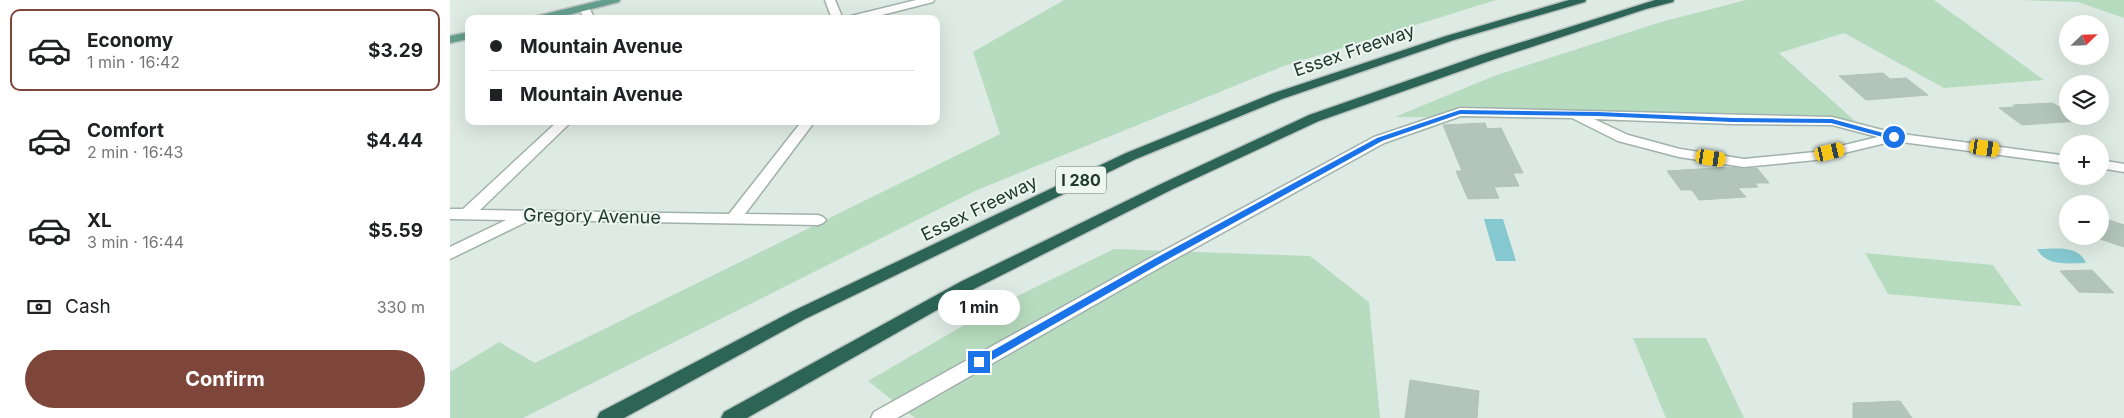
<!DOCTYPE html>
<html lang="en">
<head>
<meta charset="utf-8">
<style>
	:root { --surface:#fff; --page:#f6f6f6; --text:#202124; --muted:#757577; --line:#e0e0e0; --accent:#7e463a }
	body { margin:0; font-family:Inter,sans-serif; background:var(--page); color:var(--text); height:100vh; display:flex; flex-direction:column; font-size:19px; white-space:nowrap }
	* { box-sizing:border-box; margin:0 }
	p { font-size:16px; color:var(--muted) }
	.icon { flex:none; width:28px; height:28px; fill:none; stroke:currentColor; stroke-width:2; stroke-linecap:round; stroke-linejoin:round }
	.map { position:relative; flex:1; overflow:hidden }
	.drawer { display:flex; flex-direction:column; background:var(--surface); width:450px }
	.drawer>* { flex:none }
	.guide { position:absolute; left:15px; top:15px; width:475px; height:110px; border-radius:10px; box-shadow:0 5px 20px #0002; display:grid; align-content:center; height:110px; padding:0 25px; background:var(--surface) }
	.needle { width:32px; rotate:67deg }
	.tools { position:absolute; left:1609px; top:15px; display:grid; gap:10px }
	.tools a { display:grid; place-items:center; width:50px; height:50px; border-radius:50%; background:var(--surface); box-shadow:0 5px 20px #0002; font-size:25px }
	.end { position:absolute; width:22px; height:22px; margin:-11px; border:6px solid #1a73e8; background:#fff; box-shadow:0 0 0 2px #fff }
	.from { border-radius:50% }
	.bubble { position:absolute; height:35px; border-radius:18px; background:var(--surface); box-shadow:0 5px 20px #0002; font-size:16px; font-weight:700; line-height:35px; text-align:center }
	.car { position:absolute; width:15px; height:30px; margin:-15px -8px; border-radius:6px; box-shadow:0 0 4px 1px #0007; background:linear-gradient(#f5c518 24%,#345 0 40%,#f5c518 0 76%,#345 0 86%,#f5c518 0) }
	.guide b { display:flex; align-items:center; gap:18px; height:48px; font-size:19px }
	.guide b+b { border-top:1px solid var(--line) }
	.guide i { width:12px; height:12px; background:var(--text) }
	ul { padding:9px 0 0; list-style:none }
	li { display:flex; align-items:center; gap:15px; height:82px; margin:0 10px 8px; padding:0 15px; border:2px solid transparent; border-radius:10px }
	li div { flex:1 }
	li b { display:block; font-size:19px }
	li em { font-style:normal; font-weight:700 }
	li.on { border-color:var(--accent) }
	li>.icon { width:45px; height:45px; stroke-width:1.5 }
	.pay { display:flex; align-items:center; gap:12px; height:55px; padding:0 25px; font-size:19px }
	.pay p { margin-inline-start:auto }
	.primary-button { display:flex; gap:10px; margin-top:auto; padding:10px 25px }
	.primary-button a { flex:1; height:58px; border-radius:30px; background:var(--accent); color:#fff; font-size:20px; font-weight:700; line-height:58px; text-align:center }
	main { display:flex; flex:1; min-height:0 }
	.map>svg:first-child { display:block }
	.green { fill:#b7dbbe }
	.water { fill:#85c8cf }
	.building { fill:#b3c4bd; stroke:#b1c3ba }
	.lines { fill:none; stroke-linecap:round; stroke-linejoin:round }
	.minor-casing { stroke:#a1b1ab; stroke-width:3 }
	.major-casing { stroke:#bcc4c1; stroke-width:3 }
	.highway-casing { stroke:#bcc4c1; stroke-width:3 }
	.minor { fill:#fff; fill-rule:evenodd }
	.major { fill:#639f8c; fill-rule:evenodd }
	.highway { fill:#2c6556; fill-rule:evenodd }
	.route { fill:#1a73e8 }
	.labels { text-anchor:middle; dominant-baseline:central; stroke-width:4; stroke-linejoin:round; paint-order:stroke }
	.shield { fill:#eef6f2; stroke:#5e726b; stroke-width:1 }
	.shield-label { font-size:16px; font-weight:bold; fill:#203931 }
	.street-label { font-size:18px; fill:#203931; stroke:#eef6f2 }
</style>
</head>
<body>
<main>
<section class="drawer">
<ul>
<li class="on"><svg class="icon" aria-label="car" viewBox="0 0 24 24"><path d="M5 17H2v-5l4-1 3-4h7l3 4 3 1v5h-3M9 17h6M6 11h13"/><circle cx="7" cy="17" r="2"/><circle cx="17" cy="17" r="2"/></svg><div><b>Economy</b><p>1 min · 16:42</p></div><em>$3.29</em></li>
<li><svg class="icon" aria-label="car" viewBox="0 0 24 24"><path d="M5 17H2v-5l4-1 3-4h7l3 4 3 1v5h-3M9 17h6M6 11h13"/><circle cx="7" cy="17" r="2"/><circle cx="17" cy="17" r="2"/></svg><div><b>Comfort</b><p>2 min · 16:43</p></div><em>$4.44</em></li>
<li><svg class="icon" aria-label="car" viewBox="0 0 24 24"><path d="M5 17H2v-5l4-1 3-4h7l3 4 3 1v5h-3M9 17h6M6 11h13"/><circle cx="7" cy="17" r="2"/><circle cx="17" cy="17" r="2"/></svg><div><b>XL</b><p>3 min · 16:44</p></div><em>$5.59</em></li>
</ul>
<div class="pay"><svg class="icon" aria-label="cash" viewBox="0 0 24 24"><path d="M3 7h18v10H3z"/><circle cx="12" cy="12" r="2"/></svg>Cash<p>330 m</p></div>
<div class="primary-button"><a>Confirm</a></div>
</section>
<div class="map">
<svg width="1674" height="418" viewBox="0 0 1674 418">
	<rect width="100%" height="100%" fill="#deeae4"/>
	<g class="green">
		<polygon points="614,0 1046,0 834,66 527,190 73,418 0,418 0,372 49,342 85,363 550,134 523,52"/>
		<polygon points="1296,0 1484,0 1594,80 1494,88 1394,33 1329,53 1405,121 945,117 1044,76 1211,22"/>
		<polygon points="1571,0 1674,0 1674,18 1628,2"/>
		<polygon points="664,249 860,256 919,302 930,418 465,418 418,381 547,306"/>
		<polygon points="1415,253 1543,265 1572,306 1438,294"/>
		<polygon points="1183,338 1256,338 1294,418 1216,418"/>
	</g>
	<g class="water">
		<polygon points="1034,219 1053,219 1066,261 1046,261"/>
		<path d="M1587,249C1605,249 1628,244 1636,263C1617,263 1597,267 1587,249Z"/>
	</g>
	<g class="building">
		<polygon points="1433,73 1440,79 1456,78 1478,95 1416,100 1389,76"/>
		<polygon points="1603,103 1618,113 1618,116 1622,116 1629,121 1572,125 1549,108 1565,107 1563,105"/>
		<polygon points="1035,123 1037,129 1051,128 1073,173 1063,173 1069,186 1044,187 1049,198 1018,199 1006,171 1012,171 993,125"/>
		<polygon points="1281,167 1294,169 1307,168 1319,183 1305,183 1308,187 1288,188 1296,197 1249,200 1242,190 1231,190 1217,171"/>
		<polygon points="1650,217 1674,225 1674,247 1650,239"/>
		<polygon points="1642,270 1664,293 1629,292 1610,271"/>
		<polygon points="960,380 1029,391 1027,418 955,418"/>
		<polygon points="1450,401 1462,418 1403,418 1403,403"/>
	</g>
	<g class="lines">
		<defs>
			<g id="minor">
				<polygon points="375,0 385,0 393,19 382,19"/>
				<polygon points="466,0 484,0 483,2 416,19 396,19 397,17"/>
				<polygon points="134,5 138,6 145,19 134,19 129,8"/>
				<path d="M1010,108L1382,117L1444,133L1618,156V164L1444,141L1365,160L1294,167L1229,157L1168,141L1122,118L1011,116L934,143L716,264L447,418H421L424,412L704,256L924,137ZM1144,119L1282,124L1382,125L1428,137L1365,152L1294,159L1230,149L1178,135Z"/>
				<polygon points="108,121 122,121 30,210 279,214 352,121 365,121 295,214 368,215 373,217 376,220 373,223 368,225 80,220 0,259 0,247 56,220 0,219 0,209 13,209"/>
				<polygon points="1650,160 1674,164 1674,172 1650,168"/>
			</g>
			<g id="major">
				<polygon points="152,0 170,0 169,2 102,19 82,19 83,17"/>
				<polygon points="19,32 19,39 0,43 0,36"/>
			</g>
			<g id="highway">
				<polygon points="1119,0 1136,0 1135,2 1004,40 832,99 686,159 355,319 174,418 147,418 150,412 343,311 676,153 824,93 996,36"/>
				<polygon points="1205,0 1224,0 1223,2 1196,9 1039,61 869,121 723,189 524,289 297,418 271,418 274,412 512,281 713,183 859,115 1031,55"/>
			</g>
		</defs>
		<use href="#minor" class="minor-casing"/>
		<use href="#major" class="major-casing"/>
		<use href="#highway" class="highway-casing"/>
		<use href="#minor" class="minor"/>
		<use href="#major" class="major"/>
		<use href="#highway" class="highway"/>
	</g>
	<polygon class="route" points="1010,110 1148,112 1282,118 1382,119 1448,137 1444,140 1381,123 1282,122 1148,116 1010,114 932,141 713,262 533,365 529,366 524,362 526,360 706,258 927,138"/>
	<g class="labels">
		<rect class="shield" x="606" y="166.5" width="50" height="27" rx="4"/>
		<g class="shield-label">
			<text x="631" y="180">I 280</text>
		</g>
		<g class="street-label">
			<text transform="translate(904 50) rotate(-19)">Essex Freeway</text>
			<text transform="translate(529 208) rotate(-26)">Essex Freeway</text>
			<text transform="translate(142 216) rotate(1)">Gregory Avenue</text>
		</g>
	</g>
</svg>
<div class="tools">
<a><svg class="needle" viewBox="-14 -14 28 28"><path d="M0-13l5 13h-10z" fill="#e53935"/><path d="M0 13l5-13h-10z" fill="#757577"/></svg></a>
<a><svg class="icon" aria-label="layers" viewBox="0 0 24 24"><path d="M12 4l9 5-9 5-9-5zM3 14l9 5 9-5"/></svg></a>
<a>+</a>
<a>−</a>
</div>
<i class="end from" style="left:1444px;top:137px"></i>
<i class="end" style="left:529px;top:362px"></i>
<div class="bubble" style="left:488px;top:290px;width:82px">1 min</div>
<i class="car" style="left:1535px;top:148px;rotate:98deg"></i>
<i class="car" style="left:1380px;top:152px;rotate:77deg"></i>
<i class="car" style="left:1261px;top:158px;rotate:99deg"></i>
<div class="guide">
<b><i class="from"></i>Mountain Avenue</b>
<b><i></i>Mountain Avenue</b>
</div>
</div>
</main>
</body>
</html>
